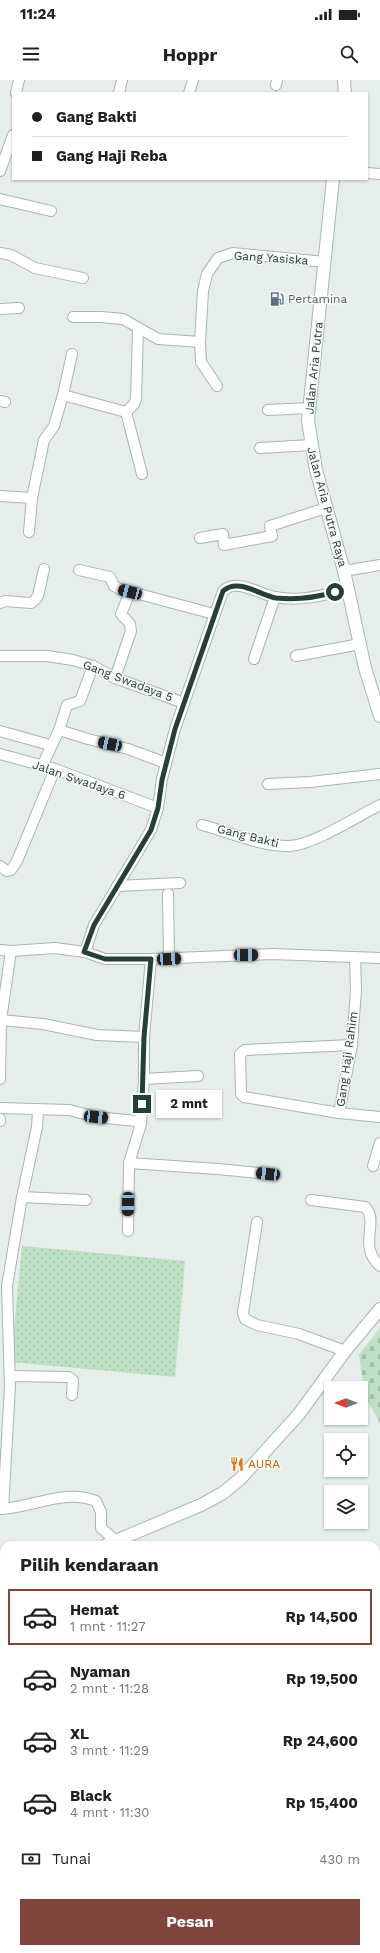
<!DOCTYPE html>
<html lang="id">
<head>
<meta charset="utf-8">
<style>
	:root { --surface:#fff; --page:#f6f6f6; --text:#202124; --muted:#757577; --line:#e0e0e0; --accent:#80453d }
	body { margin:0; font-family:"Work Sans",sans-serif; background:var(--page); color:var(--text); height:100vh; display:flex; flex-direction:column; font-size:15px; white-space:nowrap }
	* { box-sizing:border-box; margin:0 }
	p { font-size:13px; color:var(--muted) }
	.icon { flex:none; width:22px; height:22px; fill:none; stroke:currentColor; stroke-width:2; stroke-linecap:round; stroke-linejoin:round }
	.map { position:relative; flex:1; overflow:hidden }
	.side { position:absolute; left:0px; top:1461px; width:380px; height:412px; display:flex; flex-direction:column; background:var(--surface); border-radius:12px 12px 0 0; box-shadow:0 1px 3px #0004 }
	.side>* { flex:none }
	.hud { position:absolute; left:12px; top:12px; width:356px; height:88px; border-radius:0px; box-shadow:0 1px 3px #0004; display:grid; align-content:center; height:88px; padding:0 20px; background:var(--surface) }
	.needle { width:26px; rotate:270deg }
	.controls { position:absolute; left:324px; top:1301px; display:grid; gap:8px }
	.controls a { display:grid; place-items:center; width:44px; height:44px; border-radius:0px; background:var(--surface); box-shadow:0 1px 3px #0004; font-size:20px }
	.end { position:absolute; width:18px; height:18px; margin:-9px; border:5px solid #234136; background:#fff; box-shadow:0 0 0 2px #fff }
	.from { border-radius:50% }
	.bubble { position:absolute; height:28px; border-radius:0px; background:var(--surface); box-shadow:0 1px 3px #0004; font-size:13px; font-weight:700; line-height:28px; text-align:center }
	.car { position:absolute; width:12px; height:24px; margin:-12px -6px; border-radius:5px; box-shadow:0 0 3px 1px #0007; background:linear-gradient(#222 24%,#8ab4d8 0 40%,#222 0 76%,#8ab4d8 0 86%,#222 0) }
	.hud b { display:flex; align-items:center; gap:14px; height:38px; font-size:15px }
	.hud b+b { border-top:1px solid var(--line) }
	.hud i { width:10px; height:10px; background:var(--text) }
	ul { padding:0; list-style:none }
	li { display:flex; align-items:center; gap:12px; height:56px; margin:0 8px 6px; padding:0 12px; border:2px solid transparent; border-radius:0px }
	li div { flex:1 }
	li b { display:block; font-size:15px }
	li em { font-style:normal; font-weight:700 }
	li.active { border-color:var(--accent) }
	li>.icon { width:36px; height:36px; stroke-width:1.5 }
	h2 { padding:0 20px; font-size:18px; line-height:48px }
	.pay { display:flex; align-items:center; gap:10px; height:44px; padding:0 20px; font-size:15px }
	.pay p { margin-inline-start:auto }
	.action { display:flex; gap:8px; margin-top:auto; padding:8px 20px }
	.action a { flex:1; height:46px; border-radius:0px; background:var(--accent); color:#fff; font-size:16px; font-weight:700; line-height:46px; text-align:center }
	.status { display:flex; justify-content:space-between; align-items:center; height:28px; padding:0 20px; background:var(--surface); direction:ltr }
	.status svg { height:11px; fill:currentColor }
	header { display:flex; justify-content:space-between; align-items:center; height:52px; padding:0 20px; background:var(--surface); font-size:18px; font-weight:700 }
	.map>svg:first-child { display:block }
	.green { fill:url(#green-dots) }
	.wetland { fill:url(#wetland-marsh) }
	.cemetery { fill:url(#cemetery-stones) }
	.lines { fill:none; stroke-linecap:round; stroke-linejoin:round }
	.stream { stroke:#8cd1d4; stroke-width:3.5 }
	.street-casing { stroke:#a7b7b0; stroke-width:12 }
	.secondary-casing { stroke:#a3bbb0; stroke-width:14 }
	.street { stroke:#fff; stroke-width:10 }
	.secondary { stroke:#fff; stroke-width:12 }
	.route { stroke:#234136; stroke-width:5 }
	.labels { text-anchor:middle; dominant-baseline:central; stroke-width:3; stroke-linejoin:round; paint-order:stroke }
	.street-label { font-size:12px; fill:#234136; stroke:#f6fbf8 }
	.service-label { font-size:12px; fill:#4e5e75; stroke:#f6fbf8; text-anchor:start }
	.food-label { font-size:12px; fill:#c56008; stroke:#f6fbf8; text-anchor:start }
</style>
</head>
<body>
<div class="status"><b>11:24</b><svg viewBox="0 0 49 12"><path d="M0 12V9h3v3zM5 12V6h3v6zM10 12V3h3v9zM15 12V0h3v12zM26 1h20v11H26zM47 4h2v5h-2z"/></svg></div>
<header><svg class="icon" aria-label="menu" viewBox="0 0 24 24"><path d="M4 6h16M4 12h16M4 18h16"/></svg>Hoppr<svg class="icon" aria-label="search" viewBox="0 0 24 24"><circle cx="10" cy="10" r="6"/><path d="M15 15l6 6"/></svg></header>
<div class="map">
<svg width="380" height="1873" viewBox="0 0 380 1873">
	<defs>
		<pattern id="green-dots" width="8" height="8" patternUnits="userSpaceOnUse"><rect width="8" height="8" fill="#bee0c3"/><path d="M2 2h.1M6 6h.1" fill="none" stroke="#a3c1a8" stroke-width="1.8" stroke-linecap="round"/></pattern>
		<pattern id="wetland-marsh" width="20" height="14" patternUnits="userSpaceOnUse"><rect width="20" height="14" fill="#bee0c3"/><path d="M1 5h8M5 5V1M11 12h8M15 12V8" fill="none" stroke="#a3c1a8"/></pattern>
		<pattern id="cemetery-stones" width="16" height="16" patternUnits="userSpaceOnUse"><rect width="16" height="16" fill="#bee0c3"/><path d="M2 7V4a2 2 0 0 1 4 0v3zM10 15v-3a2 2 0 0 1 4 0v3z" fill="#a3c1a8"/></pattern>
	</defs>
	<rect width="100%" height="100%" fill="#e5eee9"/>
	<g class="green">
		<polygon points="22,1166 185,1181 175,1297 11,1282"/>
		<polygon points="0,1846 4,1847 4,1869 30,1869 31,1873 0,1873"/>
	</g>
	<polygon class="wetland" points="0,1684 4,1685 4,1740 0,1739"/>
	<polygon class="cemetery" points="380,1248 380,1343 365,1316 359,1275"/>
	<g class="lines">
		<g class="stream">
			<polyline points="376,1613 380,1608"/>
			<polyline points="136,1869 137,1873"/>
		</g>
		<defs>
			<g id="street">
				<polyline points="276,5 277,0"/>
				<polyline points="16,13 19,0"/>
				<polyline points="119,13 122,0"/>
				<polyline points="189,13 193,0"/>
				<polyline points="0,91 13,55"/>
				<polyline points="367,93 380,94"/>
				<polyline points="0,119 51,131"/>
				<polyline points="0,173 11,175 35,188 83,198"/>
				<polyline points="0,229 19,228"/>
				<polyline points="73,237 101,237 123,239 158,259 200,262 203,211 207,194 218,178 233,173 325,182"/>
				<polyline points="200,262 201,282 217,306"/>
				<polyline points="63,315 126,332 134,324 136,319 138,249"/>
				<polyline points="0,321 5,322"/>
				<polyline points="268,330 309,328"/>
				<polyline points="126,332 142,394"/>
				<polyline points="260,368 311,365"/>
				<polyline points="0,416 32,418"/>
				<polyline points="29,452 32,418 44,360 54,346 63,315 72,274"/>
				<polyline points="200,458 223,454 224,465 272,456 270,446 326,428"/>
				<polyline points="79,490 110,497 114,506 120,509 214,534"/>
				<polyline points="344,491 380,485"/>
				<polyline points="0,523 5,521 31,523 35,520 38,516 44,489"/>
				<polyline points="0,576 47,576 73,580 93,586 115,598 184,623"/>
				<polyline points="296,576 360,564"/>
				<polyline points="254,579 275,517"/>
				<polyline points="115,598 131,551 130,544 121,534 130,512"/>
				<polyline points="59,650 88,659 128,669 166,683"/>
				<polyline points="0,651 50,665"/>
				<polyline points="0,674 55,689 158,728"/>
				<polyline points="42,686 59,650 67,625 80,621 93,586"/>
				<polyline points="268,704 310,702 380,694"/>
				<path d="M202,745C229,752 260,766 288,766C312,766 358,736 380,725"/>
				<polyline points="0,786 7,791 11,790 17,781 55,689"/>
				<polyline points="117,806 180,803"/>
				<polyline points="168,814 169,879"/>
				<polyline points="0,870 11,871 55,868 85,872 105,879 151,879 272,874 380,878"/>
				<path d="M85,872L94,845L151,750L158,728L162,699L175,649L223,511C237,497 260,515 275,517C301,522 324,515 348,509"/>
				<polyline points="1,940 43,944 97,955 144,957"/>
				<polyline points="352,965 245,970 240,974 241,1014 244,1017 339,1033 380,1037"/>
				<polyline points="0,999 1,940 11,871"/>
				<polyline points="144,999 198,996"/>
				<polyline points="0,1028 69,1030 96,1037 136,1041 140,1039"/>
				<polyline points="339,1033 352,965 356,910 355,877"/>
				<polyline points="0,1039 0,1041"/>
				<polyline points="129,1083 218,1089 268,1094"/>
				<polyline points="373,1086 380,1063"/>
				<polyline points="22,1117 86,1120"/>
				<path d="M311,1120L365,1127C380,1141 357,1166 380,1186"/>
				<polyline points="257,1142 243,1233 245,1239 257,1245 299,1254 345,1271"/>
				<polyline points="128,1151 129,1083 141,1044 144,999 144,957 151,879"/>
				<polyline points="10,1296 69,1297 73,1300 72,1315"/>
				<path d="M0,1429C32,1428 65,1408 96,1421L101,1432V1448L116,1461"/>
				<polyline points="3,1429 10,1306 7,1206 22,1117 37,1047 38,1031"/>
				<polyline points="376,1560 380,1557"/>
				<polyline points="376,1581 380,1577"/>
				<polyline points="0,1669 4,1670"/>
				<polyline points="0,1811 4,1812"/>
				<polyline points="0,1833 4,1834"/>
				<polyline points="50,1869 50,1873"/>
				<polyline points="65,1873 65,1869"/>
			</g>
			<g id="secondary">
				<polyline points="344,0 345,13"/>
				<polyline points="333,99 308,341 316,390 344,491 365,588 380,636"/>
				<polyline points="106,1465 201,1425 223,1413 240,1399 299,1334 345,1271 380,1229"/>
				<polyline points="0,1505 4,1504"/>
			</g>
		</defs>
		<use href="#street" class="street-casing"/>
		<use href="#secondary" class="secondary-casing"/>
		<use href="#street" class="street"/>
		<use href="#secondary" class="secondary"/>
	</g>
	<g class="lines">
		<path class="route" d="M142,1024L144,957L151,879H105L84,872L94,845L151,750L158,728L162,700L175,649L223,511C238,497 261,516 276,518C297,520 315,518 335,512"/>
	</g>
	<defs>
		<symbol id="fuel-bare" viewBox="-9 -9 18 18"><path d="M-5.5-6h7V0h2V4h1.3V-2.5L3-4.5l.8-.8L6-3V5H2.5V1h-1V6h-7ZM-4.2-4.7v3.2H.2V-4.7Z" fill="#5c6f8a" stroke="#f6fbf8" stroke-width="2.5" paint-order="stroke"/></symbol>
		<symbol id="restaurant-bare" viewBox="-9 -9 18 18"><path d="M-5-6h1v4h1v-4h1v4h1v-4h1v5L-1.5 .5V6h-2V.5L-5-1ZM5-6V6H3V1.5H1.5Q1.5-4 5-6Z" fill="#e8710a" stroke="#f6fbf8" stroke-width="2.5" paint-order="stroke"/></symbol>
	</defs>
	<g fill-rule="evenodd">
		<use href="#fuel-bare" x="267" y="209" width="20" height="20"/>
		<use href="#restaurant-bare" x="227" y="1374" width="20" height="20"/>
	</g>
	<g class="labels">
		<g class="street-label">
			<text transform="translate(271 178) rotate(4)">Gang Yasiska</text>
			<text transform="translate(314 288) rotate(-84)">Jalan Aria Putra</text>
			<text transform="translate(327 427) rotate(75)">Jalan Aria Putra Raya</text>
			<text transform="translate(128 601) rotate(21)">Gang Swadaya 5</text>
			<text transform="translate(79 700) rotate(19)">Jalan Swadaya 6</text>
			<text transform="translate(248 756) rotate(14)">Gang Bakti</text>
			<text transform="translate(347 979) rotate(-82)">Gang Haji Rahim</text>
		</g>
		<g class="service-label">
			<text x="288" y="219">Pertamina</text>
		</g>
		<g class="food-label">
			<text x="248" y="1384">AURA</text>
		</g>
	</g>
</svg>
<div class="controls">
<a><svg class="needle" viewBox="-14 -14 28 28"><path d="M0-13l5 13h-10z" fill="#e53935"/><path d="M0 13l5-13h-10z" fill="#757577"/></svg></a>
<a><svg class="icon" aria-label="locate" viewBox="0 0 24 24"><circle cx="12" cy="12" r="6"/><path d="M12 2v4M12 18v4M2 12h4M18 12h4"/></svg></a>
<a><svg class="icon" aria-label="layers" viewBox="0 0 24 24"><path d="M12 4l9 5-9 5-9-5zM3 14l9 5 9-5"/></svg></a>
</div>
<i class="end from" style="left:335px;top:512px"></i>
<i class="end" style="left:142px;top:1024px"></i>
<div class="bubble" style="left:156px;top:1010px;width:66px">2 mnt</div>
<i class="car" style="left:130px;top:512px;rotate:285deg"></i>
<i class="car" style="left:110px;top:664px;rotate:282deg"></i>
<i class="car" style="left:246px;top:875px;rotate:89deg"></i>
<i class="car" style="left:169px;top:879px;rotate:87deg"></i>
<i class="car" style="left:96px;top:1037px;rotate:96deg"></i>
<i class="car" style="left:268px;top:1094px;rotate:276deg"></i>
<i class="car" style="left:128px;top:1124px;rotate:181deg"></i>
<div class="hud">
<b><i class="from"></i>Gang Bakti</b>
<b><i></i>Gang Haji Reba</b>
</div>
<section class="side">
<h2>Pilih kendaraan</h2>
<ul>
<li class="active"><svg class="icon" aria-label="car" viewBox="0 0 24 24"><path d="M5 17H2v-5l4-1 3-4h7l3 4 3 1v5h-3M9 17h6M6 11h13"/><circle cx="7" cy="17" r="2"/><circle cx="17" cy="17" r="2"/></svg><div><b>Hemat</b><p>1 mnt · 11:27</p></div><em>Rp 14,500</em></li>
<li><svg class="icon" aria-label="car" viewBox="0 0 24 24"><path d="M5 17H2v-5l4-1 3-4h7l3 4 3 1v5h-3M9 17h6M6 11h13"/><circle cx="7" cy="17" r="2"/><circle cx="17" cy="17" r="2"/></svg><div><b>Nyaman</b><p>2 mnt · 11:28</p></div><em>Rp 19,500</em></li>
<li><svg class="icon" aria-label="car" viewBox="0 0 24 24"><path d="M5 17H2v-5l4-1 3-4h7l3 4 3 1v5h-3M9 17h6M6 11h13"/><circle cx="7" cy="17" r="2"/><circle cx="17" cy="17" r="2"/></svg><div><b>XL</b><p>3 mnt · 11:29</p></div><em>Rp 24,600</em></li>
<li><svg class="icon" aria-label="car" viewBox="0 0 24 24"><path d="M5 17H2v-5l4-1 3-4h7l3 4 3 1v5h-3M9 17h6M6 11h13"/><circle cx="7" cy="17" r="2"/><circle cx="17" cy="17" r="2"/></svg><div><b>Black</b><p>4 mnt · 11:30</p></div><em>Rp 15,400</em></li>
</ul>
<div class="pay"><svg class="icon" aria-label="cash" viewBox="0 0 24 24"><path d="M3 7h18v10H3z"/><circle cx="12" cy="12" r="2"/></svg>Tunai<p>430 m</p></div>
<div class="action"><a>Pesan</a></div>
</section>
</div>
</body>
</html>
